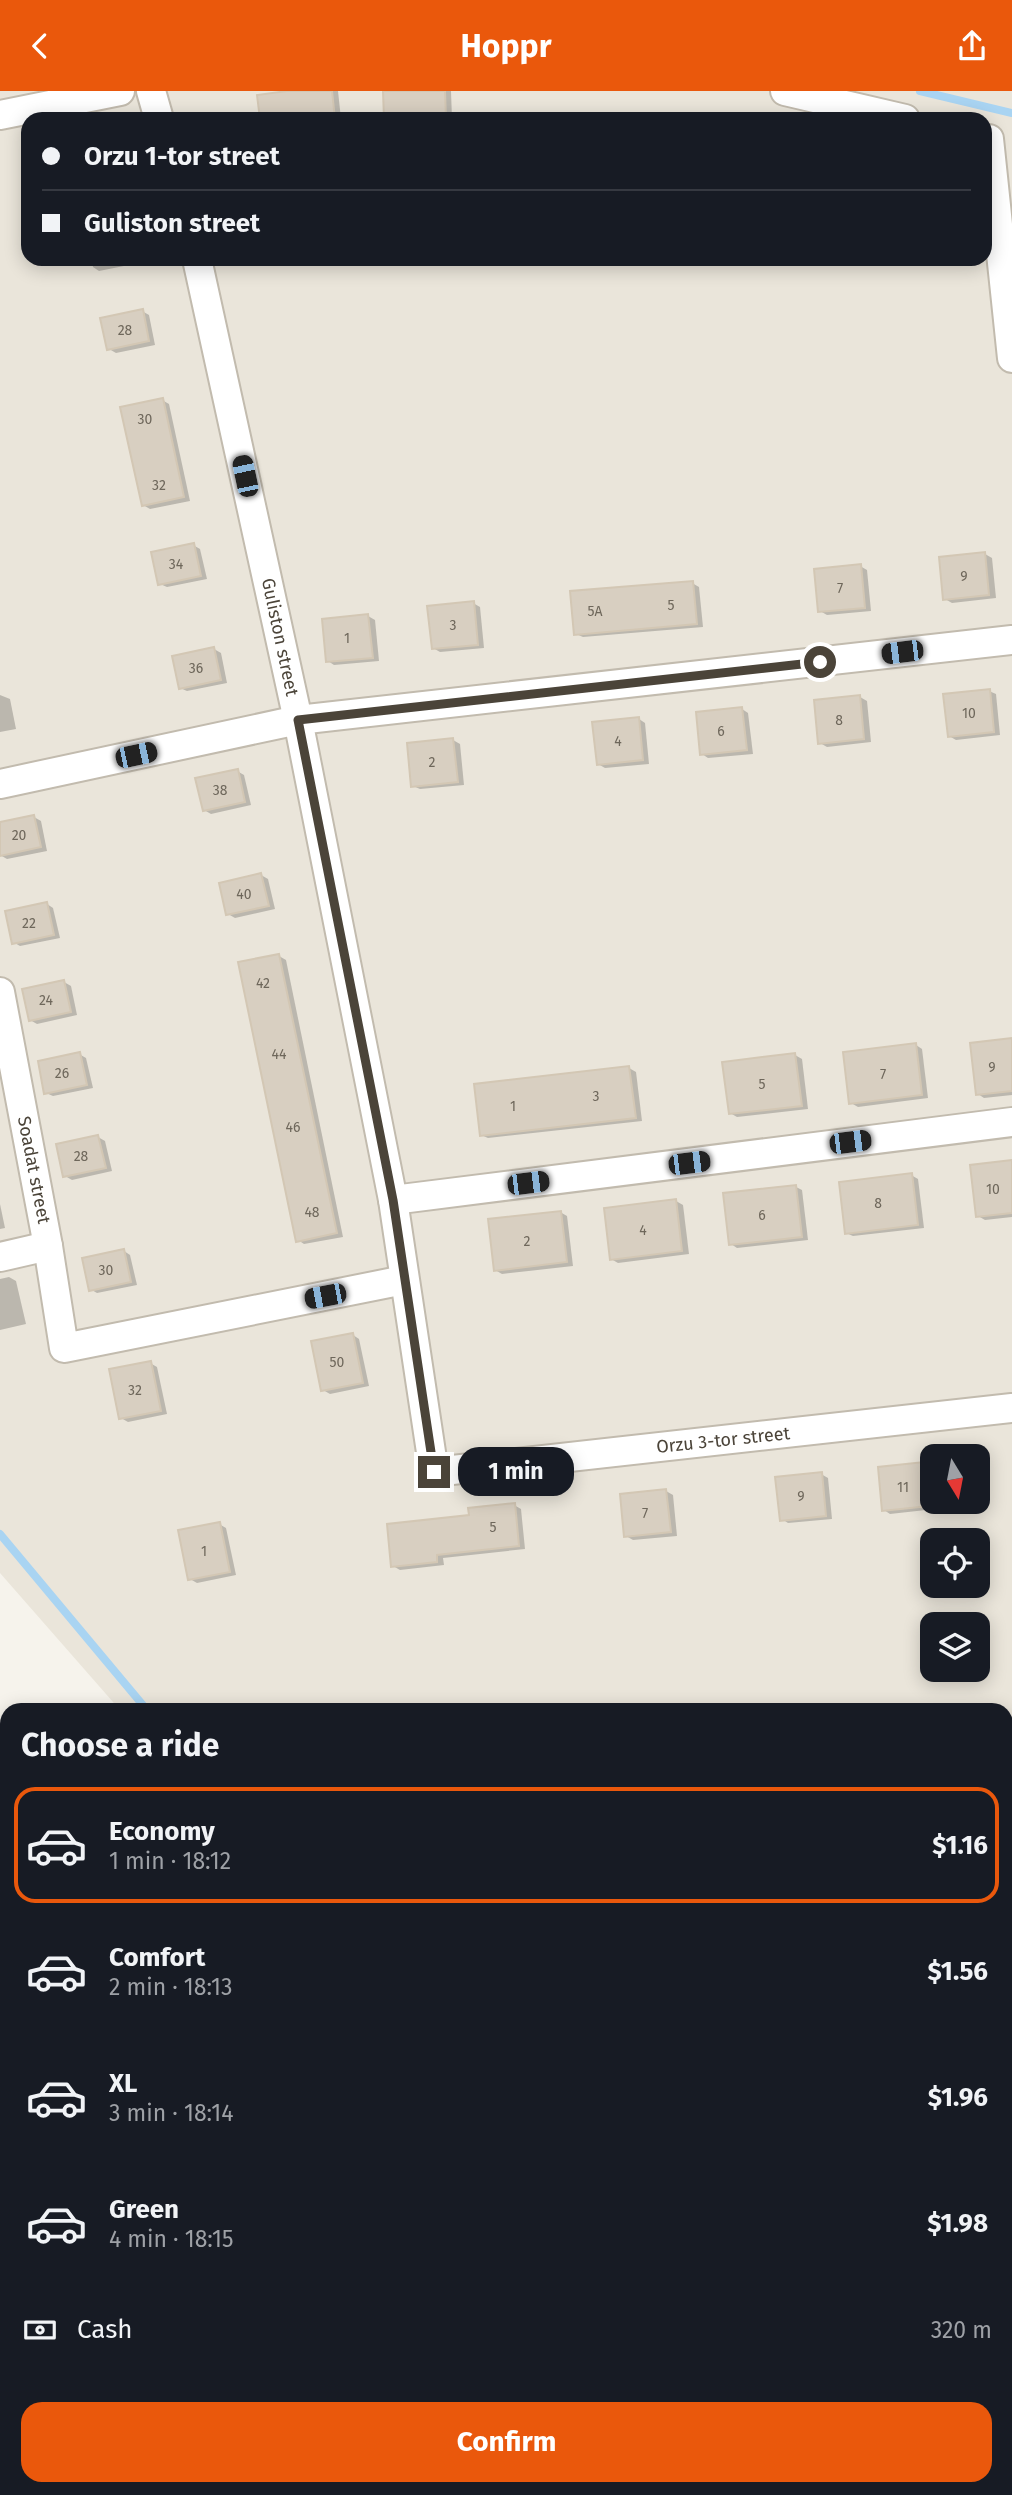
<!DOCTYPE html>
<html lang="en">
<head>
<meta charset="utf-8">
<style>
	:root { --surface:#171b24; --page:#20242c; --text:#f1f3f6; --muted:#9ea1a6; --line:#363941; --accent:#ea580c }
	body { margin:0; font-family:"Fira Sans",sans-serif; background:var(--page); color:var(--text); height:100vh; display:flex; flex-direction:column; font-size:26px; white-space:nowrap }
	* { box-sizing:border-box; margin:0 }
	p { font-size:23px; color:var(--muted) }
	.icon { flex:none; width:38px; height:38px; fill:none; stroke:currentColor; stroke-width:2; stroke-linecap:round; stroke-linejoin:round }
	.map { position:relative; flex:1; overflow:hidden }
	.details { position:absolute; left:0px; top:1612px; width:1013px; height:793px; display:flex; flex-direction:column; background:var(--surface); border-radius:21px 21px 0 0; box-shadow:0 4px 18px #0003 }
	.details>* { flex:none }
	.hud { position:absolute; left:21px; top:21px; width:971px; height:154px; border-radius:21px; box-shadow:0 4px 18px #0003; display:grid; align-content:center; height:154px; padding:0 21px; background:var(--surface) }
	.needle { width:46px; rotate:170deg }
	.buttons { position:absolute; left:920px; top:1353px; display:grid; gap:14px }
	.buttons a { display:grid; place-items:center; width:70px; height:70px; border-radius:14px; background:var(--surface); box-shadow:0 4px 18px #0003; font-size:35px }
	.end { position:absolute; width:32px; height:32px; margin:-16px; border:9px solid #4b4439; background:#fff; box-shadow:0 0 0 4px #fff }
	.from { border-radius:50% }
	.bubble { position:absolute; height:49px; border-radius:21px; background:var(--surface); box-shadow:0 4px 18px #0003; font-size:23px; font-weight:700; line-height:49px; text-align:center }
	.car { position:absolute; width:21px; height:42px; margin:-21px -10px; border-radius:9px; box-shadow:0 0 5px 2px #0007; background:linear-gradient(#222 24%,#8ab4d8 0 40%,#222 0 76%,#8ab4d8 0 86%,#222 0) }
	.hud b { display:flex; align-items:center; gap:24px; height:66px; font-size:26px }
	.hud b+b { border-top:2px solid var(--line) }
	.hud i { width:18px; height:18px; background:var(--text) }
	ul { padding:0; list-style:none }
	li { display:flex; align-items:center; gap:21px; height:116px; margin:0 14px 10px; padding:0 7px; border:4px solid transparent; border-radius:21px }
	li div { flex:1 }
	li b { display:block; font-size:26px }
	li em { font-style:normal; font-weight:700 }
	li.current { border-color:var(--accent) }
	li>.icon { width:63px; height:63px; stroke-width:1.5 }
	h2 { padding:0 21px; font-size:32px; line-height:84px }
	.pay { display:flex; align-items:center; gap:18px; height:77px; padding:0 21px; font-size:26px }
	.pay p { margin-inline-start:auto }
	.cta { display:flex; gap:14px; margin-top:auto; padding:14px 21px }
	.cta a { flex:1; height:80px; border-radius:21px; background:var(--accent); color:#fff; font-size:28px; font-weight:700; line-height:80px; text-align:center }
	header { display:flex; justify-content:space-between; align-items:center; height:91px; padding:0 21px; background:var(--accent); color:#fff; font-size:32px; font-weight:700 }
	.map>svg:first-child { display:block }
	.residential { fill:#eae5da; fill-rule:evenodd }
	.shadow { fill:#0003 }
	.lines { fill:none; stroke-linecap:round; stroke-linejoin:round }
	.stream { stroke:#a9d4f2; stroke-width:8 }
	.building { fill:#d8cfc1; stroke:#d3c7b4; stroke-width:2 }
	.minor-casing { stroke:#c2bbae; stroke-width:32 }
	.minor { stroke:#fff; stroke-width:28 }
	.route { stroke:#4b4439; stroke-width:9 }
	.labels { text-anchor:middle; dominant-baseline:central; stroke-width:5; stroke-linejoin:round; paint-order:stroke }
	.number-label { font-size:14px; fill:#6e675b }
	.street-label { font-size:18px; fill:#4b4439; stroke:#fff }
</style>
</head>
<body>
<header><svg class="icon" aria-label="back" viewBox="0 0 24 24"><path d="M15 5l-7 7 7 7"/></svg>Hoppr<svg class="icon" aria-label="share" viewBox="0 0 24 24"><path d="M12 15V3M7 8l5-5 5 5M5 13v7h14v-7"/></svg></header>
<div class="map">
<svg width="1012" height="2404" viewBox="0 0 1012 2404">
	<rect width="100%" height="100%" fill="#f6f3ec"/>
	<path class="residential" d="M0,0H1012V2404H886L879,2398H1006V1619H120L0,1482ZM28,28H985V168H28ZM933,1365H978V1410H933ZM933,1449H978V1494H933ZM933,1533H978V1578H933Z"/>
	<g class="shadow">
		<polygon points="301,0 338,0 341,28 262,28"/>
		<polygon points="385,0 451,0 452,28 386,28"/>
		<polygon points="91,168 138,168 139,172 99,180 93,176"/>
		<polygon points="281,168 310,168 286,171"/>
		<polygon points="142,220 149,224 155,254 116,262 109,258"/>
		<polygon points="162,309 169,313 190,410 150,418 143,414"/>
		<polygon points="193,454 200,458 207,488 167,496 160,493"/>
		<polygon points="985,463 992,467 996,507 952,512 945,508"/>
		<polygon points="860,475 867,479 871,520 827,524 820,520"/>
		<polygon points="692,492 699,496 703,536 583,546 576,543"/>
		<polygon points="473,512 480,516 484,557 440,561 433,557"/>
		<polygon points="368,525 375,529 379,570 334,574 328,570"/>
		<polygon points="214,558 221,562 227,592 187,600 180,597"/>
		<polygon points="989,600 996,603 1000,644 956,649 949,645"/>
		<polygon points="0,604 10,608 16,638 0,641"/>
		<polygon points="860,606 867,610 871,651 827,656 820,652"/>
		<polygon points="742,618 748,622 753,663 708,667 702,663"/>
		<polygon points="639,628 645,632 649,673 605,677 598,673"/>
		<polygon points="453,649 460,653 464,694 420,698 413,695"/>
		<polygon points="237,680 244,684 251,714 211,723 204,719"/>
		<polygon points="34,726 41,730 47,760 7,768 0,764 0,733"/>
		<polygon points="261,784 268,788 275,818 235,827 228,823"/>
		<polygon points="47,813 53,817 60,847 20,855 13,851"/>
		<polygon points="279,865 286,869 343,1146 304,1153 298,1149"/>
		<polygon points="64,891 71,895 77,924 37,933 30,929"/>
		<polygon points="1012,949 1012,1004 984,1007 978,1003"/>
		<polygon points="916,954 922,958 928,1007 858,1016 851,1012"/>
		<polygon points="79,963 86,967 93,997 53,1005 46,1002"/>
		<polygon points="795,964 802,968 808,1018 737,1026 730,1022"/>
		<polygon points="629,977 636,981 642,1030 488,1047 481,1044"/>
		<polygon points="98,1046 105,1050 112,1080 72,1089 65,1085"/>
		<polygon points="1012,1071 1012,1126 985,1129 978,1125"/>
		<polygon points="911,1084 918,1088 924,1137 853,1145 846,1142"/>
		<polygon points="796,1096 802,1099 808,1149 737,1157 731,1153"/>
		<polygon points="676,1110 683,1114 689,1163 618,1172 611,1168"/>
		<polygon points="0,1113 5,1137 0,1138"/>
		<polygon points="560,1121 567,1125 573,1175 502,1183 495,1179"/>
		<polygon points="124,1160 130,1164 137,1194 97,1202 90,1198"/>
		<polygon points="9,1186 16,1190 26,1233 0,1239 0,1188"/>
		<polygon points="353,1244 359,1248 369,1295 330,1303 323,1299"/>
		<polygon points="150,1272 157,1276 167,1323 128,1331 121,1327"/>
		<polygon points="924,1373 931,1377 935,1418 890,1423 884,1419"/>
		<polygon points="821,1383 828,1387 832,1428 788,1432 782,1428"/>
		<polygon points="666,1400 673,1404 677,1445 633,1449 626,1445"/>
		<polygon points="514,1414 521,1418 525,1458 443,1467 444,1474 400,1479 393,1475 471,1425"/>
		<polygon points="219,1433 226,1437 236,1484 197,1492 190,1488"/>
	</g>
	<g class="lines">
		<g class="stream">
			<polyline points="920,0 1012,22"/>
			<polyline points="0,1443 147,1619"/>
			<polyline points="848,2398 853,2404"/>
		</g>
	</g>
	<g class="building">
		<polygon points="287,0 332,0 335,28 260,28 257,4"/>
		<polygon points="383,0 445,0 446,28 384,28"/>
		<polygon points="143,218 149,250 107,259 100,227"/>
		<polygon points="163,307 184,406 142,415 120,316"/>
		<polygon points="194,452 201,485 158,494 151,461"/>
		<polygon points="985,461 989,504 943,509 939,466"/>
		<polygon points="861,473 865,517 818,521 814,478"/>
		<polygon points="693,490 697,533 574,544 570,500"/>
		<polygon points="474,510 478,554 432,558 427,515"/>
		<polygon points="368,523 373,567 326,571 322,528"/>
		<polygon points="214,556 221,589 179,598 172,565"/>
		<polygon points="990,598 994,641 948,646 943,603"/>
		<polygon points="860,604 864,648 818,653 814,609"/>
		<polygon points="742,616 747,659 700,664 696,621"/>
		<polygon points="639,626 643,669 597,674 592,631"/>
		<polygon points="453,647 458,691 411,696 407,652"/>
		<polygon points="238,678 245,711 203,720 195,687"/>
		<polygon points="34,724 41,756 0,765 0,731"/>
		<polygon points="261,782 269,815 226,824 219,792"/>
		<polygon points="47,811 54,844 12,853 5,820"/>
		<polygon points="279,863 337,1142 296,1151 238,871"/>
		<polygon points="64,889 71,921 29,930 22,898"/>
		<polygon points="1012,947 1012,1000 976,1004 970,952"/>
		<polygon points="916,952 922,1004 849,1013 843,961"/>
		<polygon points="80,961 87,994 44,1003 38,970"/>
		<polygon points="795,962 802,1015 729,1023 722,971"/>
		<polygon points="629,975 636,1027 480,1045 474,993"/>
		<polygon points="98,1044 106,1077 63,1086 56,1053"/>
		<polygon points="1012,1069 1012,1122 976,1126 970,1074"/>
		<polygon points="912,1082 918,1134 845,1143 839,1091"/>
		<polygon points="796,1094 802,1146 729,1154 723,1102"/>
		<polygon points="676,1108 682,1160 610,1169 604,1117"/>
		<polygon points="561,1120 567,1171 494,1180 488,1128"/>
		<polygon points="124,1158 131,1191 89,1200 82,1167"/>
		<polygon points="353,1242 363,1292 321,1300 311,1250"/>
		<polygon points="151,1270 161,1320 119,1328 109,1278"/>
		<polygon points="924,1371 929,1415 882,1420 878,1376"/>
		<polygon points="822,1381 826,1425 780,1430 775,1386"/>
		<polygon points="666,1398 671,1441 624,1446 620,1403"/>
		<polygon points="515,1412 519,1455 437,1464 437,1471 391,1476 387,1433 469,1424 468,1417"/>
		<polygon points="220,1431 230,1481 188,1489 178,1439"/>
	</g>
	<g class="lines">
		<defs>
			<g id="minor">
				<polyline points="151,0 159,28"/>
				<polyline points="785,0 905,28"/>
				<polyline points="0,24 120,0"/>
				<polyline points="989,48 1012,267"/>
				<polyline points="197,168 298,629 393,1109 434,1381 1012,1317"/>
				<polyline points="0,693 298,629 1012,549"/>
				<polyline points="0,901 48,1155 64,1257 404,1189"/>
				<polyline points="393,1109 1012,1031"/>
				<polyline points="0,1166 48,1155"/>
				<polyline points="1006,1817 1012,1816"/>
				<polyline points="1006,2245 1012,2245"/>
			</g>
		</defs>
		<use href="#minor" class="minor-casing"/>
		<use href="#minor" class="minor"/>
	</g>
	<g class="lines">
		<polyline class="route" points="434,1381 393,1109 298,629 820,571"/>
	</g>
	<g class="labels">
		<g class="number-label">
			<text x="125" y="239">28</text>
			<text x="145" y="328">30</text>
			<text x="159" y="394">32</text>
			<text x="176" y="473">34</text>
			<text x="964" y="485">9</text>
			<text x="840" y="497">7</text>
			<text x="671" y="514">5</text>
			<text x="595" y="520">5A</text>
			<text x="453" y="534">3</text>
			<text x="347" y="547">1</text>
			<text x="196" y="577">36</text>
			<text x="969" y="622">10</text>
			<text x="839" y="629">8</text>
			<text x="721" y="640">6</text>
			<text x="618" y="650">4</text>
			<text x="432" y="671">2</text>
			<text x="220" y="699">38</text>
			<text x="19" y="744">20</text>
			<text x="244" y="803">40</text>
			<text x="29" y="832">22</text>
			<text x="263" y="892">42</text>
			<text x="46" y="909">24</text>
			<text x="279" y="963">44</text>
			<text x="992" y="976">9</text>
			<text x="62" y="982">26</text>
			<text x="883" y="983">7</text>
			<text x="762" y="993">5</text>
			<text x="596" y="1005">3</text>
			<text x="513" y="1015">1</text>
			<text x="293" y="1036">46</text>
			<text x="81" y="1065">28</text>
			<text x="993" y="1098">10</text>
			<text x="878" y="1112">8</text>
			<text x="312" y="1121">48</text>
			<text x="762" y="1124">6</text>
			<text x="643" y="1139">4</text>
			<text x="527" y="1150">2</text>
			<text x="106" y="1179">30</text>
			<text x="337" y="1271">50</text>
			<text x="135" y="1299">32</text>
			<text x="903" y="1396">11</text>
			<text x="801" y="1405">9</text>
			<text x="645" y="1422">7</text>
			<text x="493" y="1436">5</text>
			<text x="204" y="1460">1</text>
		</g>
		<g class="street-label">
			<text transform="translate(280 546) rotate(78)">Guliston street</text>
			<text transform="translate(34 1079) rotate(79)">Soadat street</text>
			<text transform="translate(723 1349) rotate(-6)">Orzu 3-tor street</text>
		</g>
	</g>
</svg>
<div class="buttons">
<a><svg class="needle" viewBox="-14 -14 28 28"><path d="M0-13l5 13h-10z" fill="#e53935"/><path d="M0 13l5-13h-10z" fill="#9ea1a6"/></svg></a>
<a><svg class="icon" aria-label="locate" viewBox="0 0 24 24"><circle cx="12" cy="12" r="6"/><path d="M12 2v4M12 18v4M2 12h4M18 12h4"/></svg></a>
<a><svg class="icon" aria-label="layers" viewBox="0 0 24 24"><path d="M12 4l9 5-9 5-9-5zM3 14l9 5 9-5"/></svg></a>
</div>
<i class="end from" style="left:820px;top:571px"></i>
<i class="end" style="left:434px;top:1381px"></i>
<div class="bubble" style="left:458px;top:1356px;width:116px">1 min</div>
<i class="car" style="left:245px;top:385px;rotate:348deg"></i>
<i class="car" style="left:902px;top:561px;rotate:263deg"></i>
<i class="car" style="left:136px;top:664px;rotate:78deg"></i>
<i class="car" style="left:850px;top:1051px;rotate:83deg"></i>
<i class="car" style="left:689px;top:1072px;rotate:83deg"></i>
<i class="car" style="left:528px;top:1092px;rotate:83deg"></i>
<i class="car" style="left:325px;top:1205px;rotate:259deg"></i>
<div class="hud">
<b><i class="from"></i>Orzu 1-tor street</b>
<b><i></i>Guliston street</b>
</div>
<section class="details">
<h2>Choose a ride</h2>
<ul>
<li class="current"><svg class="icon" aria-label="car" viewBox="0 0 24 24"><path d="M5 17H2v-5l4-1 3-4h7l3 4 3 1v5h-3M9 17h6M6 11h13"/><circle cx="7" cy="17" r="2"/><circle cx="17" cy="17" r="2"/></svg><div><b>Economy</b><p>1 min · 18:12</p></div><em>$1.16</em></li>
<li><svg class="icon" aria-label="car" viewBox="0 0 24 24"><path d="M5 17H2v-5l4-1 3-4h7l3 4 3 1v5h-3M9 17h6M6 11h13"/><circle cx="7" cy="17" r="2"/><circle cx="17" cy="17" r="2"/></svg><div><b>Comfort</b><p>2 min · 18:13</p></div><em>$1.56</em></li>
<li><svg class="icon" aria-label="car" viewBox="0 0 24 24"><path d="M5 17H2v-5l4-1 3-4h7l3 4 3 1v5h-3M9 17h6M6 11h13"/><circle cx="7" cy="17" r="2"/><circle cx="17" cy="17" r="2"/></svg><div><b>XL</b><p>3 min · 18:14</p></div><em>$1.96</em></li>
<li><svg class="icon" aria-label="car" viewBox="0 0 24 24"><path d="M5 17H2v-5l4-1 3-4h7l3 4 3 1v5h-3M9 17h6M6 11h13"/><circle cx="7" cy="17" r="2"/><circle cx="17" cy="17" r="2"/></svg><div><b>Green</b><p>4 min · 18:15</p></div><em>$1.98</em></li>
</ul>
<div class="pay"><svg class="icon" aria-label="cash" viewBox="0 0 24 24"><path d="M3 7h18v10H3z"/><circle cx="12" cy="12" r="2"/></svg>Cash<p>320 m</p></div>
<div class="cta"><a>Confirm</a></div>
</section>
</div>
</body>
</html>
